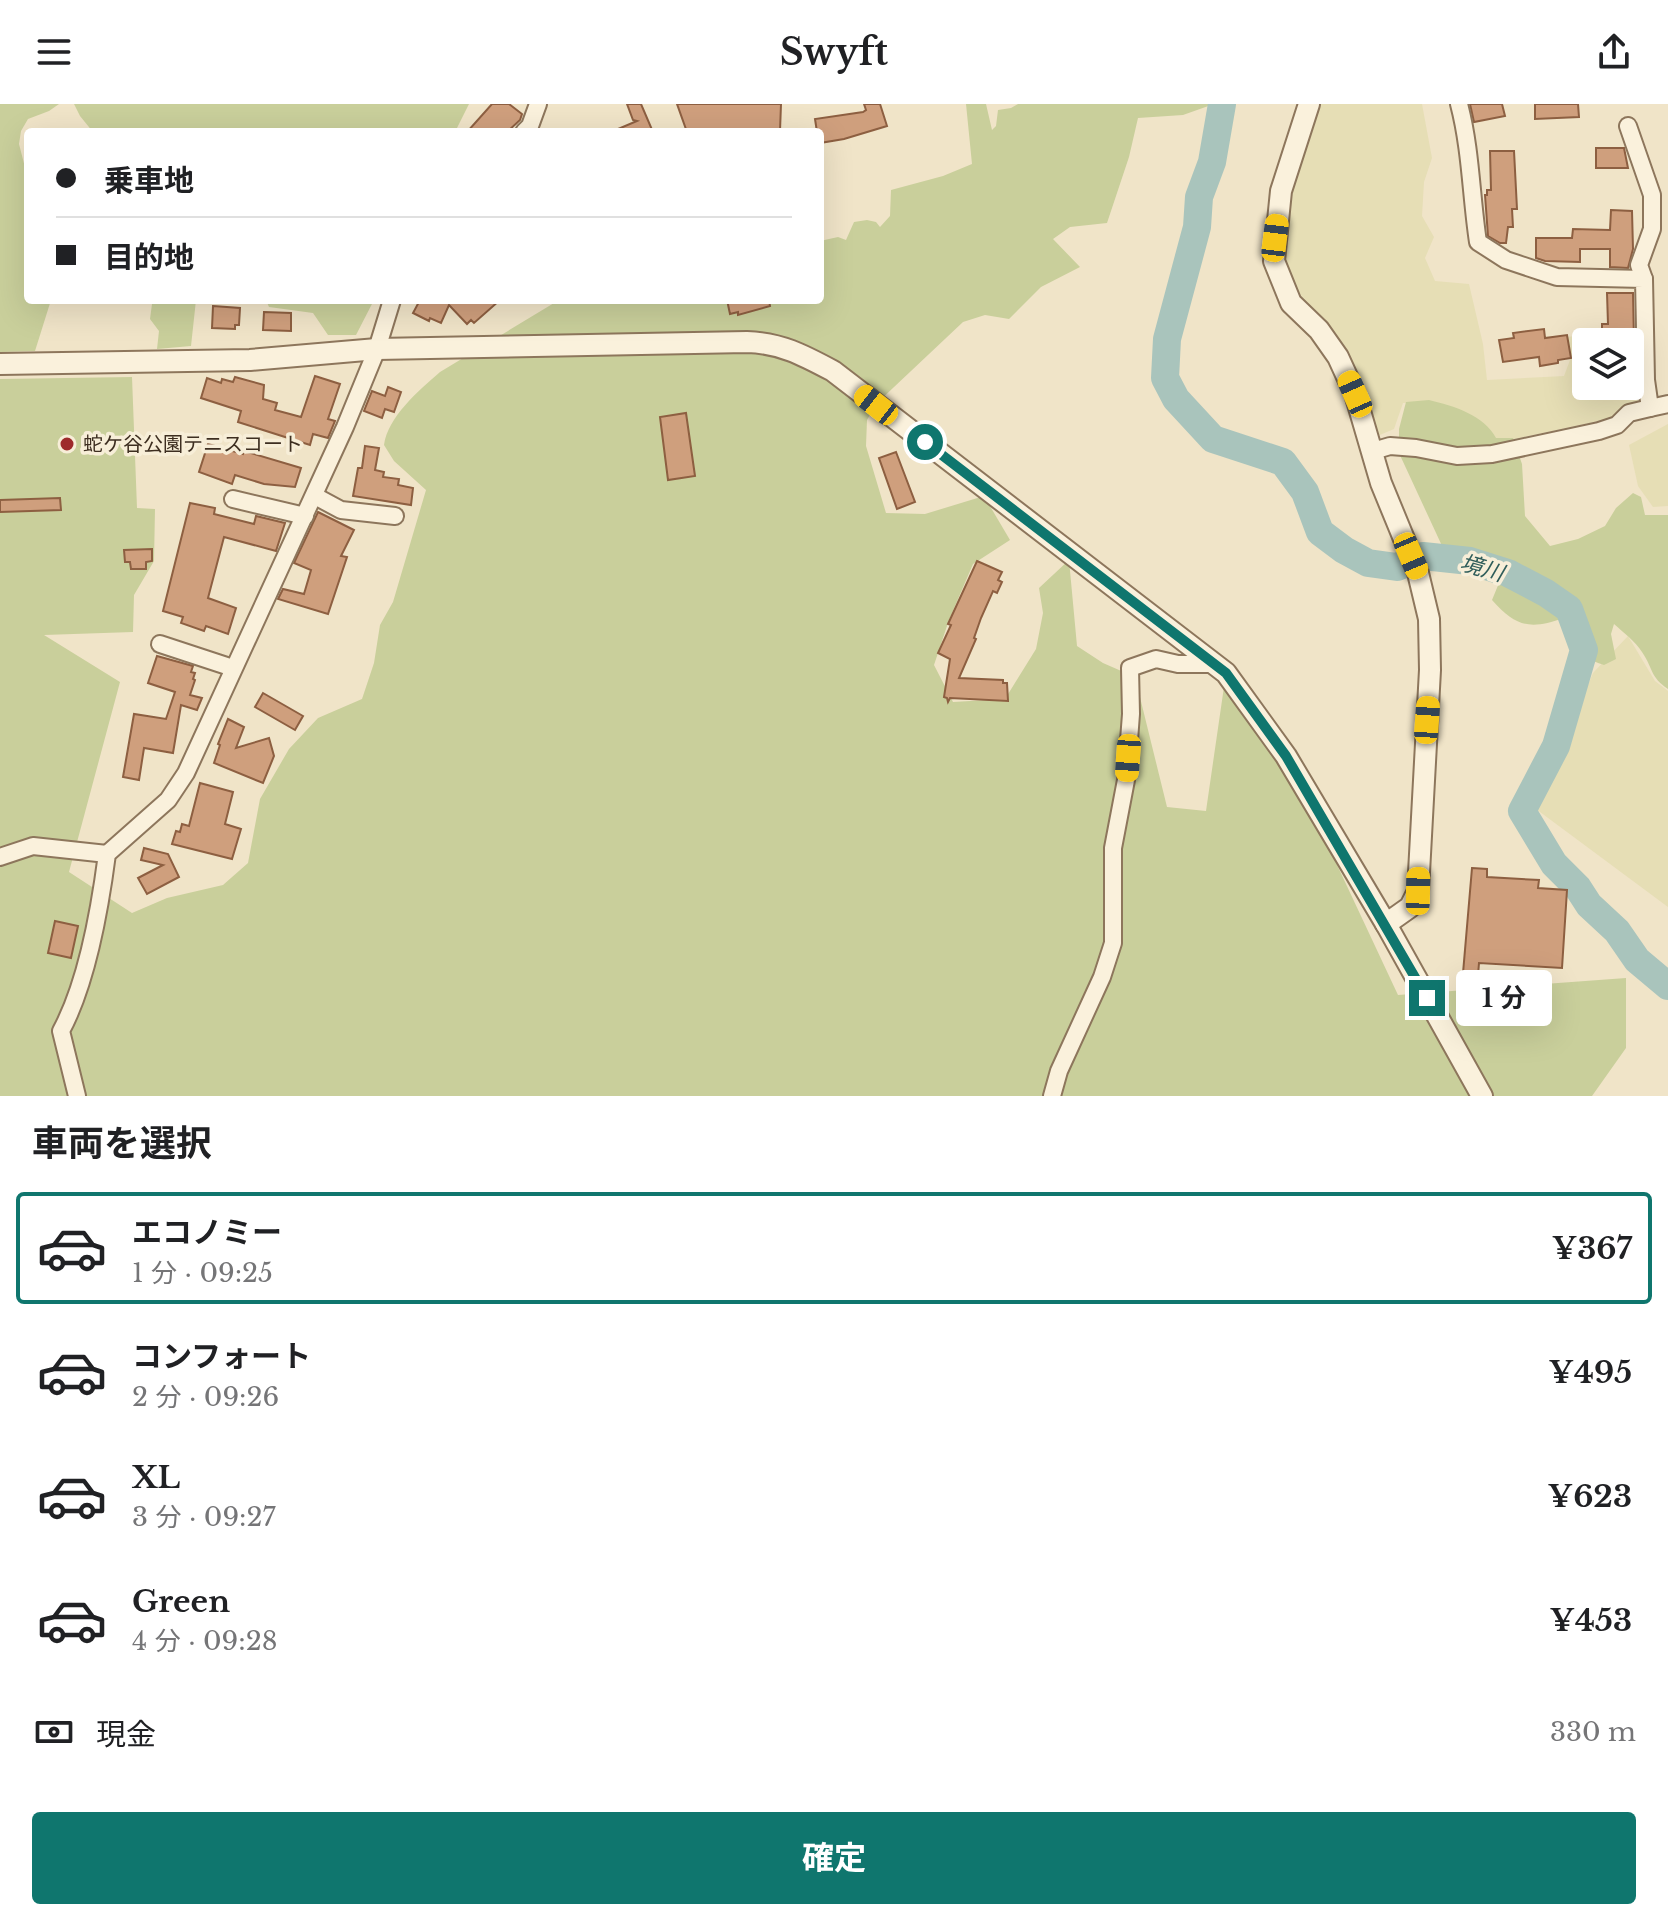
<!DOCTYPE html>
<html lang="ja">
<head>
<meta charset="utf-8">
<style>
	:root { --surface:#fff; --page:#f2f2f2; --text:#202124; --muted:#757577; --line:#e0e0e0; --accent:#0f766e }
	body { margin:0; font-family:"Libre Baskerville","Noto Sans JP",serif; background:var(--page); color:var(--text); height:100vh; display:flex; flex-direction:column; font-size:30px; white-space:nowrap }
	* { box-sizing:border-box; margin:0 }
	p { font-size:26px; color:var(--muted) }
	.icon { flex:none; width:44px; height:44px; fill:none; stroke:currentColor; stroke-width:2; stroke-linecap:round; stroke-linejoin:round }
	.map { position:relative; height:992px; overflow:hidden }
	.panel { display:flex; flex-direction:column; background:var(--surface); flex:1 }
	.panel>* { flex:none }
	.hud { position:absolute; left:24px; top:24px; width:800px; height:176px; border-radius:8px; box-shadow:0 8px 32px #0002; display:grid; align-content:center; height:176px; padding:0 32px; background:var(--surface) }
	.controls { position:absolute; left:1572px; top:224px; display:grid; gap:16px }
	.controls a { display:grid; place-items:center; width:72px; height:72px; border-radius:8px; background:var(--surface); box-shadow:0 8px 32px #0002; font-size:40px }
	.end { position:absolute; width:36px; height:36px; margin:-18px; border:10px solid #0f766e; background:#fff; box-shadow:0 0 0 4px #fff }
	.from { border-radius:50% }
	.bubble { position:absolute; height:56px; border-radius:8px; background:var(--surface); box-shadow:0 8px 32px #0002; font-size:26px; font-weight:700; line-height:56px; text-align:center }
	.car { position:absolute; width:24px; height:48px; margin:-24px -12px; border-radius:10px; box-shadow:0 0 6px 2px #0007; background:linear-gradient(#f5c518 24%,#345 0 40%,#f5c518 0 76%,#345 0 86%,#f5c518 0) }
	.hud b { display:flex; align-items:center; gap:28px; height:76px; font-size:30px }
	.hud b+b { border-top:2px solid var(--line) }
	.hud i { width:20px; height:20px; background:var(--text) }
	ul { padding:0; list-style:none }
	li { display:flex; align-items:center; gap:24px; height:112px; margin:0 16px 12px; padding:0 16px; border:4px solid transparent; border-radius:8px }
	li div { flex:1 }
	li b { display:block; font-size:30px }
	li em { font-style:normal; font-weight:700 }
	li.on { border-color:var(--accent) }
	li>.icon { width:72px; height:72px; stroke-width:1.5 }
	h2 { padding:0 32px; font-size:36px; line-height:96px }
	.pay { display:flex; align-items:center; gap:20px; height:88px; padding:0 32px; font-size:30px }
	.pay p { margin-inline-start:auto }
	.primary-button { display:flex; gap:16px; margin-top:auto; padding:16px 32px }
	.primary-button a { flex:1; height:92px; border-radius:8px; background:var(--accent); color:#fff; font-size:32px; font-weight:700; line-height:92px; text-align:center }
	header { display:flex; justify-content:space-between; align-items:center; height:104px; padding:0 32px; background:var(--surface); font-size:36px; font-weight:700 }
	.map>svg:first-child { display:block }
	.farmland { fill:#e6deb5 }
	.green { fill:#c9cf9b }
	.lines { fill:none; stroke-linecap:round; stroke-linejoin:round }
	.river { stroke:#a9c4bc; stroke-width:28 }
	.building { fill:#cf9f7d; stroke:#8d5f41; stroke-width:2 }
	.minor-casing { stroke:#8d765c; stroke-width:20 }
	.tertiary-casing { stroke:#8d765c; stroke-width:24 }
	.minor { stroke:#faf1dc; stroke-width:16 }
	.tertiary { stroke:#faf1dc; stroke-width:20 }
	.route { stroke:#0f766e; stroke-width:10 }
	.poi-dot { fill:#9e2a2b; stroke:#f7eed8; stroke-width:3 }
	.labels { text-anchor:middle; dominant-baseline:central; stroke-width:7; stroke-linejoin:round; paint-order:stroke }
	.poi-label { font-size:20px; fill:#3d2e20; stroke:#f7eed8; text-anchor:start }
	.water-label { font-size:22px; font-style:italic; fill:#2f5d5a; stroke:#f7eed8 }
</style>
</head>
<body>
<header><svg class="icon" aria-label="menu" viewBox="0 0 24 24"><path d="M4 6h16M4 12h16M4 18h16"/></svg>Swyft<svg class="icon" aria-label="share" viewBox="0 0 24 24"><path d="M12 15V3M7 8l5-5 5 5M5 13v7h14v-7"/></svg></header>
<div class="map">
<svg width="1668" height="992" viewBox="0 0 1668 992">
	<rect width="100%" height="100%" fill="#f0e4c8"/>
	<g class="farmland">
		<polygon points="1315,0 1422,0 1432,54 1424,78 1422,112 1434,133 1425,154 1435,177 1469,180 1483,240 1487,276 1564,272 1570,256 1566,233 1586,231 1586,282 1630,282 1630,257 1640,257 1643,290 1638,292 1639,300 1627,311 1496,339 1432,298 1403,299 1394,325 1375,333 1307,205 1289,177 1282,160 1284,100"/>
		<polygon points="1668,320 1668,402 1653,403 1638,382 1629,341"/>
		<polygon points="1628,532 1655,577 1668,587 1668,803 1536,705 1593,569"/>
	</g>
	<g class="green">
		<polygon points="0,0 59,0 49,7 28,15 21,27 19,40 28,75 28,196 51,196 35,247 0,248"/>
		<polygon points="74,0 469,0 455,28 93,28 80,12"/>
		<path d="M966,0H986L992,26L996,22L998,6L1011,4L1018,0H1214L1183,11L1138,14L1129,53L1107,119L1070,123L1053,135L1080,163L1041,183L1009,215L985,211L963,218L876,300L867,316L866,342L886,409L925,410L984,392L1010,436L973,460L949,516L934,561L953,598L1005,595L1036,545L1043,509L1039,484L1069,456L1077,542L1103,559L1135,573L1167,703L1206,707L1226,569L1286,652L1398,891L1626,874V944L1592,992H0V275L132,273L137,404L155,405L154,457L134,491L133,528L44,531L120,578L69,768L132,809L167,794L223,781L248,759L260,695L289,645L318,614L362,595L374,559L380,521L393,498L426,386L394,357L384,341C388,313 418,287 440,268L559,196H820V137L838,133L846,136L854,118L867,116L876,118L880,123L890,112L891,86L943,72L972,60Z"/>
		<polygon points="150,196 196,196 191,242 157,245 159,227 150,215 152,200"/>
		<polygon points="266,196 374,196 356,231 328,231 313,209 269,203"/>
		<path d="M1429,296C1454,302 1484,311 1496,334H1513L1522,360L1525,412L1550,442L1578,435L1605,422L1616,404L1633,389L1641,393L1645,411H1668V585C1650,573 1653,564 1642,548C1635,537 1624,529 1614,520L1611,530L1616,555L1604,561C1576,552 1571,540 1564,514C1530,526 1516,523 1492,496L1499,479L1498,459L1443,444L1399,349V325L1406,298Z"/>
	</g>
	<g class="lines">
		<polyline class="river" points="1222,0 1212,58 1199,93 1197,123 1167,235 1165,274 1176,295 1213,335 1283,358 1305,388 1320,428 1344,446 1368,459 1397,463 1423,452 1470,457 1508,469 1546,489 1569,505 1584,546 1556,642 1522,707 1554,760 1578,784 1589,801 1617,827 1637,856 1668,882"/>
	</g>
	<g class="building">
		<polygon points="492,0 509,0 522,10 520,16 507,28 467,28"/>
		<polygon points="627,0 641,0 653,28 611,28 637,17 633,16"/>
		<polygon points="677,0 781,0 780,27 729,25 730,28 687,28"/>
		<polygon points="864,0 880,0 887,22 844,35 820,39 820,28 817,28 815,15 863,8 866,6"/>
		<polygon points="1470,0 1502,0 1505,12 1474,18"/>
		<polygon points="1535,0 1578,0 1579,13 1535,15"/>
		<polygon points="1596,44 1624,44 1628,64 1596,64"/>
		<polygon points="1490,47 1514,47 1517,105 1512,105 1513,123 1508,123 1506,139 1500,139 1488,132 1485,91 1487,91 1487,86 1491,86"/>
		<polygon points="1611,106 1632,107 1633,145 1628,164 1610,163 1610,145 1580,145 1580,158 1545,157 1536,154 1536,134 1572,134 1573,125 1610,126"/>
		<polygon points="1607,189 1633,189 1634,238 1602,236 1602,220 1608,220"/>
		<polygon points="420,196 441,196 448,199 444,196 500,196 474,219 471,216 467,220 449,201 441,219 430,214 429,217 413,209"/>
		<polygon points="727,196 769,196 770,202 738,211 738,208 730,210"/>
		<polygon points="213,202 240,204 239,221 235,221 235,225 212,224"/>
		<polygon points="264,208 291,209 291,227 263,226"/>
		<polygon points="1544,225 1545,234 1567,231 1571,254 1558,256 1558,259 1540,262 1539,253 1503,258 1499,236 1514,234 1513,229"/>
		<polygon points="315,272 340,280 328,315 335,317 328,334 313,330 310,341 238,318 241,307 201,294 207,274 221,279 222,275 233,278 235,273 264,281 263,295 277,299 275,306 301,313"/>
		<polygon points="388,283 401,288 394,308 385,305 382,314 364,307 372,287 385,292"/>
		<polygon points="686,309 695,372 668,376 660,313"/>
		<polygon points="208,340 243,350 244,347 301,364 295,383 264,380 235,371 232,380 199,368"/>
		<polygon points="365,342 379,344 375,366 384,368 383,373 399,375 398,381 413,384 411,401 353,392 358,364 362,364"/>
		<polygon points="896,348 915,398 897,405 879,354"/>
		<polygon points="60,394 61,406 0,408 0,396"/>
		<polygon points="190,399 215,404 214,410 254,420 256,412 285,419 276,447 224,433 208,494 236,504 228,530 206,522 204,527 181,519 183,513 163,507"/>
		<polygon points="318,408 354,426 341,452 347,453 328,510 278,495 283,485 304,490 311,466 294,459"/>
		<polygon points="152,445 152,457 146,458 146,465 131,465 130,458 125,458 124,446"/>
		<polygon points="977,457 1002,468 998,476 1002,478 997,489 993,487 981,514 974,534 976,535 959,574 1003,576 1003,579 1007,579 1008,597 950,594 948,598 947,594 944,593 950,555 938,549 951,521 948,520"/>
		<polygon points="157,552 193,562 191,568 195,569 193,575 195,576 190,591 202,594 197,606 181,601 173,649 144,644 139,676 123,673 134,610 166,615 175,588 148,579"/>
		<polygon points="263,589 303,612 295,626 255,603"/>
		<polygon points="228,615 244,623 236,644 269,634 274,652 263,679 214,659 220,641 218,640"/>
		<polygon points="200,679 233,688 225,720 241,725 232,755 172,740 176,727 180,728 182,720 189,722"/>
		<polygon points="144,744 168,750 179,773 147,790 138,774 163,761 141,756"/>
		<polygon points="1472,764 1487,765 1487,773 1539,776 1538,784 1567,786 1562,864 1479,859 1477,884 1462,881"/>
		<polygon points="55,817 78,822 71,854 48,849"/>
	</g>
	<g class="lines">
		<defs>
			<g id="minor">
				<path d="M1459,0C1471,46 1471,92 1478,138L1506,156L1557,173L1644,175L1646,276L1650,304L1668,300"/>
				<polyline points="1628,22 1652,91 1652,125 1639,161 1644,175"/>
				<polyline points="524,28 530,22 538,0"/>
				<polyline points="1373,347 1390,342 1416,344 1457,352 1492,350 1599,327 1617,321 1629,309 1650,304"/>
				<polyline points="315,392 341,406 395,412"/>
				<polyline points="233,395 305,412"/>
				<polyline points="160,540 233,564"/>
				<polyline points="0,753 33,742 107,750"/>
				<path d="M77,992L61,927C87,879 100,804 107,750L168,696L186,669L345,323L377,245L392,196"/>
				<polyline points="1052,992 1059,967 1102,873 1113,839 1113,744 1126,676 1131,610 1130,564 1156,555 1178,560 1214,560"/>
			</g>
			<g id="tertiary">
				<polyline points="1309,0 1281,87 1274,157 1291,199 1319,226 1338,253 1355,290 1381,379 1418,469 1429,515 1430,566 1418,787 1410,803 1386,820"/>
				<path d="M0,260L250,256L377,245L747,238C781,239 803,251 833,267L1226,569L1286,652L1386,820L1482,992"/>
			</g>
		</defs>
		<use href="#minor" class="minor-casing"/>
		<use href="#tertiary" class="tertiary-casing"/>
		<use href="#minor" class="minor"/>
		<use href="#tertiary" class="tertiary"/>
	</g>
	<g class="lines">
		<polyline class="route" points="925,338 1226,569 1286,652 1427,894"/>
	</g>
	<circle class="poi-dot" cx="67" cy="340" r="8"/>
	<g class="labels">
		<g class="poi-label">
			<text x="83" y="340">蛇ケ谷公園テニスコート</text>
		</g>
		<g class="water-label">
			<text transform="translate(1482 464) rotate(16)">境川</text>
		</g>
	</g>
</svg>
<div class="controls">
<a><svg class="icon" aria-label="layers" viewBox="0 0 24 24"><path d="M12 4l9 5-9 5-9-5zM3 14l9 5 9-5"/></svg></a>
</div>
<i class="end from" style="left:925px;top:338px"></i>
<i class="end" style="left:1427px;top:894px"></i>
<div class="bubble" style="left:1456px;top:866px;width:96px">1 分</div>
<i class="car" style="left:1275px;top:134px;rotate:7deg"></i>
<i class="car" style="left:1355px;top:290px;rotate:336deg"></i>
<i class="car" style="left:876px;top:301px;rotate:308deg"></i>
<i class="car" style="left:1411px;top:452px;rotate:157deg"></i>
<i class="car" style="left:1427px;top:616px;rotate:4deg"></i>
<i class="car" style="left:1128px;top:654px;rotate:184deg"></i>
<i class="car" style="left:1418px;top:787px;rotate:1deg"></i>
<div class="hud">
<b><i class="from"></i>乗車地</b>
<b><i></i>目的地</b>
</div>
</div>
<section class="panel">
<h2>車両を選択</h2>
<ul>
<li class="on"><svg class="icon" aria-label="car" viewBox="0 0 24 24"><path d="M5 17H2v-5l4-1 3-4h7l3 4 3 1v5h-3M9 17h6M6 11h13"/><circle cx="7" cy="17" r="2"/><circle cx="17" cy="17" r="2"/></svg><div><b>エコノミー</b><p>1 分 · 09:25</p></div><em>¥367</em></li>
<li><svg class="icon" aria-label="car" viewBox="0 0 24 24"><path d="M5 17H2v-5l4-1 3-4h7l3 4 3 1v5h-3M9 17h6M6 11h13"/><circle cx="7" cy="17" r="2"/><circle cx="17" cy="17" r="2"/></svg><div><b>コンフォート</b><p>2 分 · 09:26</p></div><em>¥495</em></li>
<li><svg class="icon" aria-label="car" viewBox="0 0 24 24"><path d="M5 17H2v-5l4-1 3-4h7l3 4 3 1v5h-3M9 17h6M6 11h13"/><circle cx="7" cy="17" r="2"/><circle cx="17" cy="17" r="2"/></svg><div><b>XL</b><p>3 分 · 09:27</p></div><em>¥623</em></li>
<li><svg class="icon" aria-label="car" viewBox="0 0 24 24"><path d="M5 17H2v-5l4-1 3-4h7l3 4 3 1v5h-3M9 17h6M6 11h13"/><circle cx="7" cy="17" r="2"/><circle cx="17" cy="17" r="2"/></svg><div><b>Green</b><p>4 分 · 09:28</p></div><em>¥453</em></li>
</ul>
<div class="pay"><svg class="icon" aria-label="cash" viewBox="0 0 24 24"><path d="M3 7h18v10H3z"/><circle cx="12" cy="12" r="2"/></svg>現金<p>330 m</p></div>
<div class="primary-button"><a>確定</a></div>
</section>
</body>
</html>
